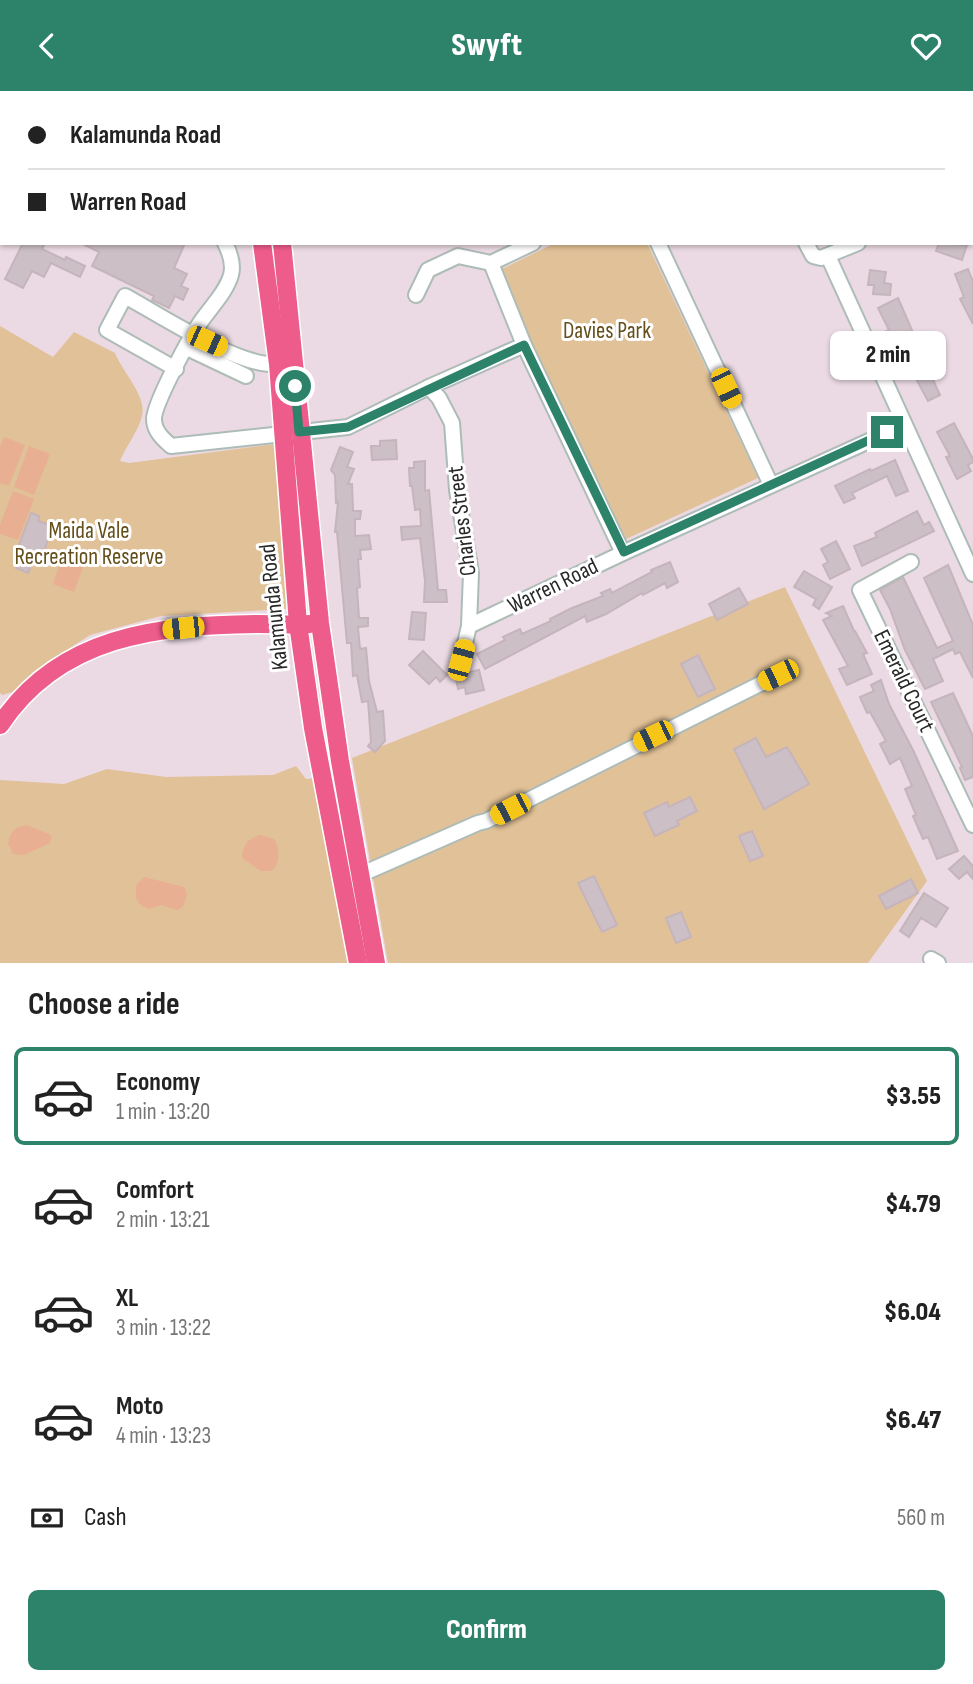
<!DOCTYPE html>
<html lang="en">
<head>
<meta charset="utf-8">
<style>
	:root { --surface:#fff; --page:#f6f6f6; --text:#222; --muted:#767676; --line:#e0e0e0; --accent:#2d826a }
	body { margin:0; font-family:"Sofia Sans Condensed",sans-serif; background:var(--page); color:var(--text); height:100vh; display:flex; flex-direction:column; font-size:26px; white-space:nowrap }
	* { box-sizing:border-box; margin:0 }
	p { font-size:23px; color:var(--muted) }
	.icon { flex:none; width:38px; height:38px; fill:none; stroke:currentColor; stroke-width:2; stroke-linecap:round; stroke-linejoin:round }
	.map { position:relative; height:872px; overflow:hidden }
	.panel { display:flex; flex-direction:column; background:var(--surface); flex:1 }
	.panel>* { flex:none }
	.top-card { position:absolute; left:0px; top:0px; width:973px; height:154px; box-shadow:0 2px 5px #0004; display:grid; align-content:center; height:154px; padding:0 28px; background:var(--surface) }
	.end { position:absolute; width:32px; height:32px; margin:-16px; border:9px solid #2d826a; background:#fff; box-shadow:0 0 0 4px #fff }
	.from { border-radius:50% }
	.bubble { position:absolute; height:49px; border-radius:10px; background:var(--surface); box-shadow:0 2px 5px #0004; font-size:23px; font-weight:800; line-height:49px; text-align:center }
	.car { position:absolute; width:21px; height:42px; margin:-21px -10px; border-radius:9px; box-shadow:0 0 5px 2px #0007; background:linear-gradient(#f5c518 24%,#345 0 40%,#f5c518 0 76%,#345 0 86%,#f5c518 0) }
	.top-card b { display:flex; align-items:center; gap:24px; height:66px; font-size:26px }
	.top-card b+b { border-top:2px solid var(--line) }
	.top-card i { width:18px; height:18px; background:var(--text) }
	ul { padding:0; list-style:none }
	li { display:flex; align-items:center; gap:21px; height:98px; margin:0 14px 10px; padding:0 14px; border:4px solid transparent; border-radius:10px }
	li div { flex:1 }
	li b { display:block; font-size:26px }
	li em { font-style:normal; font-weight:800 }
	li.active { border-color:var(--accent) }
	li>.icon { width:63px; height:63px; stroke-width:1.5 }
	h2 { padding:0 28px; font-size:32px; line-height:84px }
	.pay { display:flex; align-items:center; gap:18px; height:77px; padding:0 28px; font-size:26px }
	.pay p { margin-inline-start:auto }
	.action { display:flex; gap:14px; margin-top:auto; padding:14px 28px }
	.action a { flex:1; height:80px; border-radius:10px; background:var(--accent); color:#fff; font-size:28px; font-weight:800; line-height:80px; text-align:center }
	header { display:flex; justify-content:space-between; align-items:center; height:91px; padding:0 28px; background:var(--accent); color:#fff; font-size:32px; font-weight:800 }
	.map>svg:first-child { display:block }
	.green { fill:#e1c197 }
	.pitch { fill:#e8af92 }
	.building { fill:#ccbfc6; stroke:#c6b4bc; stroke-width:2 }
	.lines { fill:none; stroke-linecap:round; stroke-linejoin:round }
	.minor-casing { stroke:#aebcb8; stroke-width:18 }
	.major-casing { stroke:#fff; stroke-width:21 }
	.minor { stroke:#fff; stroke-width:14 }
	.major { stroke:#ee5c8b; stroke-width:18 }
	.route { stroke:#2d826a; stroke-width:9 }
	.labels { text-anchor:middle; dominant-baseline:central; stroke-width:6; stroke-linejoin:round; paint-order:stroke }
	.park-label { font-size:23px; fill:#644e1a; stroke:#fff }
	.street-label { font-size:23px; fill:#282828; stroke:#fff }
</style>
</head>
<body>
<header><svg class="icon" aria-label="back" viewBox="0 0 24 24"><path d="M15 5l-7 7 7 7"/></svg>Swyft<svg class="icon" aria-label="heart" viewBox="0 0 24 24"><path d="M12 20l-8-8c-3-5 5-10 8-4 3-6 11-1 8 4z"/></svg></header>
<div class="map">
<svg width="973" height="872" viewBox="0 0 973 872">
	<rect width="100%" height="100%" fill="#ebdae3"/>
	<g class="green">
		<polygon points="555,152 647,152 758,387 626,448 531,255 502,178"/>
		<path d="M0,235L53,266L74,241L115,262C123,282 147,305 142,325C138,341 126,355 120,370L129,372L276,353L287,518L161,525L90,544L33,581L13,601L2,604L0,602Z"/>
		<polygon points="785,496 927,790 868,872 388,872 352,667"/>
		<polygon points="296,675 306,688 317,687 348,872 0,872 0,689 64,693 107,678 166,686 273,684"/>
	</g>
	<g class="pitch">
		<polygon points="4,346 25,354 9,395 0,392 0,356"/>
		<polygon points="29,355 50,363 34,404 14,396"/>
		<polygon points="13,400 34,408 18,449 0,443 0,434"/>
		<polygon points="65,457 87,465 74,501 53,493"/>
		<path d="M27,734L49,743L52,746L50,752L24,764L13,763L8,753C10,741 14,736 27,734Z"/>
		<path d="M261,744L274,748C280,756 281,773 271,780H261L242,767C243,754 248,747 261,744Z"/>
		<path d="M144,786L184,796L187,803L183,816L177,819L161,814L149,818C136,813 134,806 137,793Z"/>
	</g>
	<g class="building">
		<polygon points="23,152 45,152 42,158 65,169 66,166 85,175 80,186 51,172 44,186 32,180 23,197 5,188"/>
		<polygon points="81,152 185,152 174,177 187,183 181,195 188,198 183,209 175,205 169,217 152,209 154,205 92,175 99,161"/>
		<polygon points="939,152 967,154 962,169 936,160"/>
		<polygon points="968,178 973,191 973,233 960,208 964,206 955,183"/>
		<polygon points="870,179 886,181 884,192 891,193 890,204 873,203 874,194 868,194"/>
		<polygon points="898,207 918,253 916,254 920,270 924,269 940,304 928,310 914,284 911,285 905,259 902,260 896,246 883,252 879,243 889,239 878,217"/>
		<polygon points="954,332 973,368 973,371 968,374 971,380 957,388 946,366 950,365 937,341"/>
		<polygon points="396,349 397,368 372,369 371,355 380,355 380,350"/>
		<polygon points="340,356 353,361 347,376 354,378 348,393 352,393 353,420 361,420 360,428 355,428 355,445 369,444 371,458 360,459 361,468 358,468 360,496 357,497 359,527 368,527 368,535 358,536 360,558 366,557 369,590 377,621 383,620 385,650 375,661 368,655 371,651 368,610 362,611 357,584 353,585 351,552 347,552 337,441 335,441 338,411 336,412 335,384 331,379"/>
		<polygon points="895,369 908,400 896,405 887,385 852,402 855,407 844,412 835,395 870,378 871,380"/>
		<polygon points="425,370 425,400 429,399 438,499 446,499 447,511 424,511 425,490 420,447 402,449 401,436 421,435 420,418 415,419 412,395 410,395 409,377 414,377 414,371"/>
		<polygon points="917,420 924,434 929,431 934,440 862,475 854,455 877,446 875,442"/>
		<polygon points="31,422 39,425 38,430 53,435 43,463 40,462 37,472 32,471 28,482 16,477 24,456 19,454"/>
		<polygon points="836,450 850,478 830,488 823,474 828,471 821,458"/>
		<polygon points="670,471 678,491 667,497 665,492 643,504 642,502 606,523 587,531 585,525 485,578 477,563 505,549 503,546 520,538 522,543 551,530 550,528 572,517 603,505 601,502 610,498 612,502 652,481 651,479"/>
		<polygon points="948,474 973,534 973,587 960,561 955,563 953,558 933,568 943,590 925,598 905,559 890,518 880,499 903,486 937,557 953,550 924,487"/>
		<polygon points="804,480 832,496 819,518 813,514 816,508 794,496"/>
		<polygon points="739,497 748,513 717,529 709,513"/>
		<polygon points="843,515 854,540 855,540 867,562 863,563 872,583 847,594 839,578 848,575 823,529 832,525 826,522"/>
		<polygon points="412,521 426,522 424,549 409,548"/>
		<polygon points="423,560 447,584 440,591 436,586 429,593 409,574"/>
		<polygon points="698,564 715,598 698,606 681,573"/>
		<polygon points="479,579 484,599 466,603 465,596 458,598 455,584"/>
		<polygon points="881,589 889,613 914,661 958,760 937,768 928,746 923,748 913,725 916,724 905,698 912,695 900,667 890,673 880,653 886,650 870,621 867,622 860,606 874,600 871,594"/>
		<polygon points="953,602 973,645 973,686 965,689 960,677 962,676 931,611"/>
		<polygon points="756,647 766,666 787,656 809,693 764,718 734,658"/>
		<polygon points="690,706 697,720 677,730 679,734 655,745 644,722 667,711 669,716"/>
		<polygon points="752,740 763,765 750,770 739,745"/>
		<polygon points="964,765 973,775 973,788 967,781 959,788 949,778"/>
		<polygon points="594,785 617,834 602,841 578,792"/>
		<polygon points="911,788 918,802 886,818 879,805"/>
		<polygon points="924,802 948,817 936,836 921,827 909,846 900,840"/>
		<polygon points="681,821 691,846 676,852 666,827"/>
	</g>
	<g class="lines">
		<defs>
			<g id="minor">
				<polyline points="500,2 504,0"/>
				<polyline points="971,52 973,48"/>
				<polyline points="971,122 973,126"/>
				<path d="M225,152C230,162 234,173 231,184C226,202 208,219 198,235C188,250 154,313 154,328C154,340 163,348 171,355L348,336L429,296L524,254"/>
				<polyline points="658,152 771,394"/>
				<polyline points="806,152 813,165 821,167 858,152"/>
				<polyline points="828,165 973,483"/>
				<polyline points="491,172 524,254 623,462"/>
				<polyline points="416,204 428,179 458,165 491,172 533,152"/>
				<polyline points="187,257 246,285"/>
				<path d="M176,278L107,239L125,205C160,224 242,278 278,273"/>
				<polyline points="429,296 439,307 452,332 457,399 471,482 469,535 461,569"/>
				<polyline points="911,471 860,499 973,734"/>
				<polyline points="469,535 623,462 904,334"/>
				<polyline points="362,783 478,732 486,730 778,584"/>
				<polyline points="931,868 938,872"/>
			</g>
			<g id="major">
				<polyline points="248,0 248,2"/>
				<polyline points="267,0 268,2"/>
				<polyline points="942,0 947,2"/>
				<polyline points="971,11 973,12"/>
				<polyline points="262,152 278,273 298,533 313,637 358,872"/>
				<polyline points="282,152 320,532 340,670 376,872"/>
				<path d="M0,634C59,545 157,534 257,533C274,533 292,534 310,533"/>
			</g>
		</defs>
		<use href="#minor" class="minor-casing"/>
		<use href="#major" class="major-casing"/>
		<use href="#minor" class="minor"/>
		<use href="#major" class="major"/>
	</g>
	<g class="lines">
		<polyline class="route" points="295,295 299,341 348,336 524,254 624,461 887,341"/>
	</g>
	<g class="labels">
		<g class="park-label">
			<text x="607" y="240">Davies Park</text>
			<text x="89" y="440">Maida Vale<tspan x="89" dy="26">Recreation Reserve</tspan></text>
		</g>
		<g class="street-label">
			<text transform="translate(462 430) rotate(-97)">Charles Street</text>
			<text transform="translate(553 495) rotate(-26)">Warren Road</text>
			<text transform="translate(274 516) rotate(-96)">Kalamunda Road</text>
			<text transform="translate(904 590) rotate(64)">Emerald Court</text>
		</g>
	</g>
</svg>
<i class="end from" style="left:295px;top:295px"></i>
<i class="end" style="left:887px;top:341px"></i>
<div class="bubble" style="left:830px;top:240px;width:116px">2 min</div>
<i class="car" style="left:207px;top:250px;rotate:114deg"></i>
<i class="car" style="left:726px;top:297px;rotate:155deg"></i>
<i class="car" style="left:183px;top:537px;rotate:264deg"></i>
<i class="car" style="left:461px;top:569px;rotate:15deg"></i>
<i class="car" style="left:778px;top:584px;rotate:244deg"></i>
<i class="car" style="left:653px;top:645px;rotate:244deg"></i>
<i class="car" style="left:510px;top:718px;rotate:243deg"></i>
<div class="top-card">
<b><i class="from"></i>Kalamunda Road</b>
<b><i></i>Warren Road</b>
</div>
</div>
<section class="panel">
<h2>Choose a ride</h2>
<ul>
<li class="active"><svg class="icon" aria-label="car" viewBox="0 0 24 24"><path d="M5 17H2v-5l4-1 3-4h7l3 4 3 1v5h-3M9 17h6M6 11h13"/><circle cx="7" cy="17" r="2"/><circle cx="17" cy="17" r="2"/></svg><div><b>Economy</b><p>1 min · 13:20</p></div><em>$3.55</em></li>
<li><svg class="icon" aria-label="car" viewBox="0 0 24 24"><path d="M5 17H2v-5l4-1 3-4h7l3 4 3 1v5h-3M9 17h6M6 11h13"/><circle cx="7" cy="17" r="2"/><circle cx="17" cy="17" r="2"/></svg><div><b>Comfort</b><p>2 min · 13:21</p></div><em>$4.79</em></li>
<li><svg class="icon" aria-label="car" viewBox="0 0 24 24"><path d="M5 17H2v-5l4-1 3-4h7l3 4 3 1v5h-3M9 17h6M6 11h13"/><circle cx="7" cy="17" r="2"/><circle cx="17" cy="17" r="2"/></svg><div><b>XL</b><p>3 min · 13:22</p></div><em>$6.04</em></li>
<li><svg class="icon" aria-label="car" viewBox="0 0 24 24"><path d="M5 17H2v-5l4-1 3-4h7l3 4 3 1v5h-3M9 17h6M6 11h13"/><circle cx="7" cy="17" r="2"/><circle cx="17" cy="17" r="2"/></svg><div><b>Moto</b><p>4 min · 13:23</p></div><em>$6.47</em></li>
</ul>
<div class="pay"><svg class="icon" aria-label="cash" viewBox="0 0 24 24"><path d="M3 7h18v10H3z"/><circle cx="12" cy="12" r="2"/></svg>Cash<p>560 m</p></div>
<div class="action"><a>Confirm</a></div>
</section>
</body>
</html>
